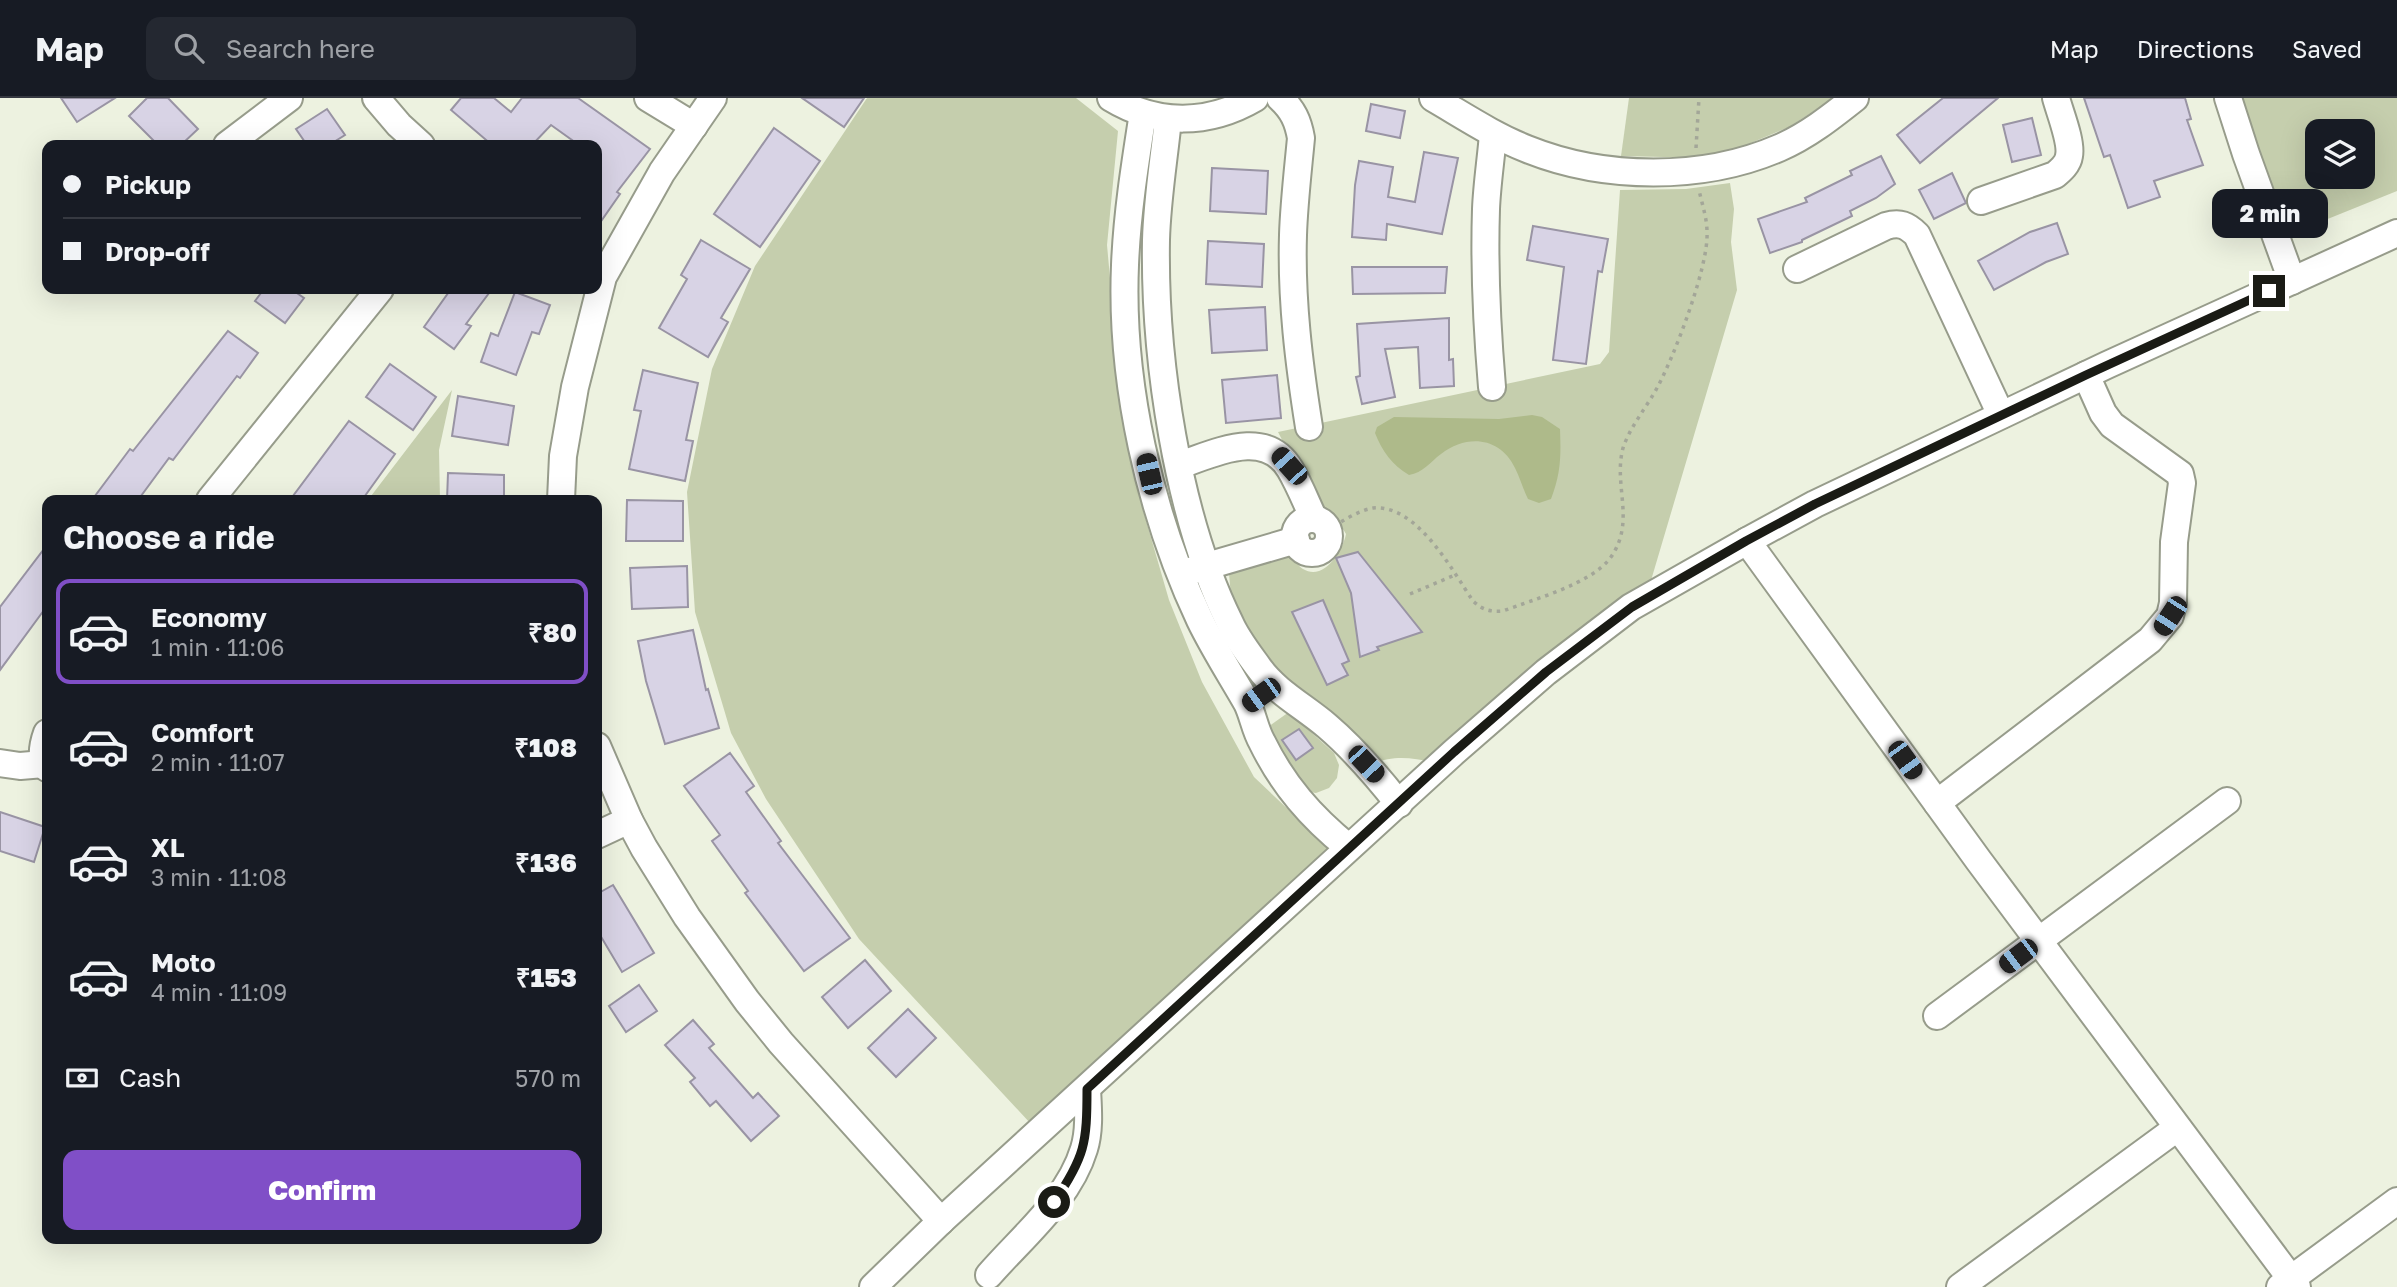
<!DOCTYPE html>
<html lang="en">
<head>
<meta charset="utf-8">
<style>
	:root { --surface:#171b24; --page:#242831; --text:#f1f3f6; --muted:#9ea1a6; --line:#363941; --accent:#804fc7 }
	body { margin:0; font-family:"Golos Text",sans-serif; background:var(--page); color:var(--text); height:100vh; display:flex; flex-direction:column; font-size:26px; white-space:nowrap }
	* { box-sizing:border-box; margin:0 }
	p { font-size:23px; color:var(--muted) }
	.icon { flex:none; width:38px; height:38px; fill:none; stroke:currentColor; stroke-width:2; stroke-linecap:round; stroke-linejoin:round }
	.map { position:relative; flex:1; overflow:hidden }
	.side { position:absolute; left:42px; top:397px; width:560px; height:749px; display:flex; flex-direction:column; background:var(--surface); border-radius:14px; box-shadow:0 7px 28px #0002 }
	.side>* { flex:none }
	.top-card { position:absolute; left:42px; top:42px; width:560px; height:154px; border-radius:14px; box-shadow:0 7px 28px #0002; display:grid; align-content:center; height:154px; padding:0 21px; background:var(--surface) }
	.tools { position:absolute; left:2305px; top:21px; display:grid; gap:14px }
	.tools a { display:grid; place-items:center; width:70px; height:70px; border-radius:14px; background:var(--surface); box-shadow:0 7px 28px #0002; font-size:35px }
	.end { position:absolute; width:32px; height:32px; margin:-16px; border:9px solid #1a1b15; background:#fff; box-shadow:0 0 0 4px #fff }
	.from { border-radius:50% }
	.bubble { position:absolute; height:49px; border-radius:14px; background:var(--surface); box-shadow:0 7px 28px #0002; font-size:23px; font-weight:800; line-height:49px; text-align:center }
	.car { position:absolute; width:21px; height:42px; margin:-21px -10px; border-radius:9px; box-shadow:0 0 5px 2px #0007; background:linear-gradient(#222 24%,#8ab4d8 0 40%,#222 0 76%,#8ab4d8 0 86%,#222 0) }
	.top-card b { display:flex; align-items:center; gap:24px; height:66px; font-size:26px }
	.top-card b+b { border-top:2px solid var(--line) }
	.top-card i { width:18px; height:18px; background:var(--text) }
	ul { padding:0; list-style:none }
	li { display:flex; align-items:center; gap:21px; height:105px; margin:0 14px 10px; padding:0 7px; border:4px solid transparent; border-radius:14px }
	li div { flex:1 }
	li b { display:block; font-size:26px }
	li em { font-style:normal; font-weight:800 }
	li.on { border-color:var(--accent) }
	li>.icon { width:63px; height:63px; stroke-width:1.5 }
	h2 { padding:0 21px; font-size:32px; line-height:84px }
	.pay { display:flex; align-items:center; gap:18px; height:77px; padding:0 21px; font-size:26px }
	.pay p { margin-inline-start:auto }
	.primary-button { display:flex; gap:14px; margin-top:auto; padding:14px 21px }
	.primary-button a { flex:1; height:80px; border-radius:14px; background:var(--accent); color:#fff; font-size:28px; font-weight:800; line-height:80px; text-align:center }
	header { display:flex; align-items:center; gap:42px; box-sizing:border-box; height:98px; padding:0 35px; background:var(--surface); border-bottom:2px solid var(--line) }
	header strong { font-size:33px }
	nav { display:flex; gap:38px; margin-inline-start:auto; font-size:24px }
	.search { width:490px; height:63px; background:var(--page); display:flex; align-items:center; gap:18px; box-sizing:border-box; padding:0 24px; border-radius:14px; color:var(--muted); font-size:26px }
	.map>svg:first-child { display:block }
	.green { fill:#c5cead; fill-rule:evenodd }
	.water { fill:#aeba8a }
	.building { fill:#d8d3e5; stroke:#9994a4; stroke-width:2 }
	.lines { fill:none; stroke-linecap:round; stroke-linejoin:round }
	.minor-casing { stroke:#979c8b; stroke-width:30 }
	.path { stroke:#a3a698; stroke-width:3.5; stroke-dasharray:3.5 5; stroke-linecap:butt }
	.minor { stroke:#fff; stroke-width:26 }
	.route { stroke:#1a1b15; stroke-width:9 }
</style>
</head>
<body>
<header>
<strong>Map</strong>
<div class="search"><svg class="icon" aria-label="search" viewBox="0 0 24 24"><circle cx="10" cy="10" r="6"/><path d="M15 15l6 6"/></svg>Search here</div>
<nav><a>Map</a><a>Directions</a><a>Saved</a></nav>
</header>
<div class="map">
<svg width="2397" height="1189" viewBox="0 0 2397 1189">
	<rect width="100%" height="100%" fill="#edf2e0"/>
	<g class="green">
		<polygon points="867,0 1076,0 1118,33 1107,147 1119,279 1143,412 1169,502 1202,584 1254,679 1329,750 1031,1026 859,841 766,701 731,635 695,514 687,394 712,271 755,168"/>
		<polygon points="1629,0 1834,0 1789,29 1746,47 1707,60 1621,58"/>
		<path d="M2240,0H2397V93L2288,137ZM2317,33H2362V79H2317Z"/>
		<path d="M1730,85L1734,111L1731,144L1737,192L1647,496L1433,664C1411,660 1394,657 1373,666L1262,561L1231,499L1229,475L1236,471L1292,458C1295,462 1299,469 1303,471C1324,484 1343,452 1346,436L1337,421L1317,410L1278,334L1600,266L1609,254L1620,92L1686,91Z"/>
		<polygon points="452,292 439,352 440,402 368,402"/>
		<polygon points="1289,614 1334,655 1339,667 1337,680 1329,690 1316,695 1303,693 1268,629"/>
	</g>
	<path class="water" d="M1532,317L1542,319L1560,331C1561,358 1561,375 1551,401L1539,405L1528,401C1523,391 1520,380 1515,370C1500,339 1467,336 1441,356C1430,364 1423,375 1409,377C1392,367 1382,353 1375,335L1377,329L1394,319L1499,321Z"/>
	<g class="building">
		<polygon points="61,0 115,0 77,24"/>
		<polygon points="147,0 168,0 198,31 181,47 158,47 129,18"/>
		<polygon points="461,0 494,0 511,14 522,0 578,0 650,51 617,94 620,96 597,129 597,47 579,47 551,27 532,47 492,47 451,12"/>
		<polygon points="802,0 864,0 844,29"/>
		<polygon points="1943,0 1998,0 1920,65 1897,37"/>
		<polygon points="2084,0 2185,0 2191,21 2187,22 2203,67 2154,83 2160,99 2128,110 2110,57 2104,59"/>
		<polygon points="1371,6 1405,13 1400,40 1366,33"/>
		<polygon points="327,11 345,37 329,47 307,47 296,31"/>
		<polygon points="2032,20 2041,57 2012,64 2003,27"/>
		<polygon points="774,30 820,63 760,149 714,116"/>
		<polygon points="1424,54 1458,60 1442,136 1387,126 1386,142 1352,139 1355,87 1359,63 1393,69 1388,99 1415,104"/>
		<polygon points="1881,58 1895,86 1876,100 1850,113 1852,118 1802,142 1802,144 1770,155 1758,121 1807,104 1805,100 1852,77 1850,73"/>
		<polygon points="1212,70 1268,73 1266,116 1210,113"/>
		<polygon points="1952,75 1966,105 1934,121 1919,92"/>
		<polygon points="2057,125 2068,156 2046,164 1994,192 1978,163 2030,134"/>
		<polygon points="1533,128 1608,141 1602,174 1598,173 1586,266 1553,262 1564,169 1527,162"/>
		<polygon points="701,142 750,171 721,220 728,224 708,259 659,230 687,181 681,177"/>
		<polygon points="1208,143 1264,146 1262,189 1206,186"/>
		<polygon points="1352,169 1447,169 1445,195 1353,196"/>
		<polygon points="264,191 291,191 304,200 285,225 255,203"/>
		<polygon points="451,191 492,191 466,226 471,228 454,251 424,229"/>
		<polygon points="515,194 550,207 539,236 532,234 516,277 481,264 491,235 498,238"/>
		<polygon points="1265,209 1267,252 1212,255 1209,212"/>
		<polygon points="1449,220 1449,262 1453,261 1454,288 1420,290 1418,249 1385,251 1395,299 1362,306 1356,279 1360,278 1357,226"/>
		<polygon points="228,233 258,255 240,280 237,278 173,362 169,360 138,402 92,402 130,351 133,353"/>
		<polygon points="390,266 436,299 413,332 366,299"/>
		<polygon points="643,272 698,285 686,342 693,343 685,383 629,371 641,313 634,312"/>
		<polygon points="1277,277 1281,320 1226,325 1222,282"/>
		<polygon points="458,298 514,308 508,347 452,338"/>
		<polygon points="349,323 395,356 362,402 290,402"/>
		<polygon points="448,375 504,377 504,402 447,402"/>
		<polygon points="627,402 683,403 683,443 626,443"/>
		<polygon points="47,447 47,508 0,572 0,509"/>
		<polygon points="1358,454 1422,534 1377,549 1379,552 1360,559 1351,495 1336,460"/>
		<polygon points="687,468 688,509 632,511 630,470"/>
		<polygon points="1323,502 1349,563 1342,566 1348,577 1327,587 1292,514"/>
		<polygon points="693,532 706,592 708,591 719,630 665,646 646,583 638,543"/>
		<polygon points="1299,631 1313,650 1296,662 1282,642"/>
		<polygon points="730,655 754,688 746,694 781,743 778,745 850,840 804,873 745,795 748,793 712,743 720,737 684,688"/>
		<polygon points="0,714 45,729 34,764 0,753"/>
		<polygon points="613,787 654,855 622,874 597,832 597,796"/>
		<polygon points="865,862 891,893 848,930 822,899"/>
		<polygon points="639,887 657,913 626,934 609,908"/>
		<polygon points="908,911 936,940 896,979 868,950"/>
		<polygon points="693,922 714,946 709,950 753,1000 758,995 779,1018 751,1043 716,1003 710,1008 690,984 695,980 665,947"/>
	</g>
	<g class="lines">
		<defs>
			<g id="minor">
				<polyline points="376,0 399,27 421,47"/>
				<polyline points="648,0 694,28"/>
				<path d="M1111,0C1157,28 1209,27 1255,0"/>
				<path d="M1280,0C1293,12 1298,23 1301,40C1298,72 1294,105 1293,137C1291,202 1299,266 1309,329"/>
				<path d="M1433,0C1464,18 1494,38 1527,51C1604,82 1703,83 1779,50C1807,38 1831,19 1855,0"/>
				<polyline points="2228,0 2246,56 2292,183"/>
				<path d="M1143,15C1135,66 1127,116 1125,167C1120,285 1150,416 1200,522C1214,551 1231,577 1247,605C1253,617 1255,632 1262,644C1283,687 1311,719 1348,749"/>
				<path d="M1168,21C1164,61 1157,102 1156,142C1154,261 1177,418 1230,525C1237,541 1249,556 1259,570C1276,594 1305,609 1327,628C1354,651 1377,678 1399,706"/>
				<polyline points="227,47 289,0"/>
				<path d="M1981,103L2055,77C2061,72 2068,66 2069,58C2072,44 2060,15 2056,0"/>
				<path d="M1797,171L1886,128C1900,124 1907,127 1917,137L2001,317"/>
				<path d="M1492,289C1487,230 1484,171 1486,111C1487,86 1491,61 1493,36"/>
				<path d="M1179,367C1214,356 1265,329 1290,371C1299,386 1306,404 1314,421"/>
				<polyline points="210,402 380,191"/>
				<polyline points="561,402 563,358 575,289 603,179 662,74 713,0"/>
				<circle cx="1312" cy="438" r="17"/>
				<polyline points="1747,443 1979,763 2297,1189"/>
				<polyline points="1190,473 1296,442"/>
				<path d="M47,635C43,646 40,660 47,670"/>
				<polyline points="597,648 629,722 644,750 687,819 747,903 781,945 941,1123"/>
				<polyline points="0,665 20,668 44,666"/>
				<polyline points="1937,705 2150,542 2170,518 2173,505 2174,444 2182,385 2180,376 2112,327 2103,315 2086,277"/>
				<polyline points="597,737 629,722"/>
				<polyline points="1937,918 2227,703"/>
				<path d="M989,1177C1023,1138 1069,1101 1084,1051C1090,1032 1088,1010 1087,991"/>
				<polyline points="873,1189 941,1123 1454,654 1546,574 1631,509 1747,443 1815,406 2107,267 2397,135"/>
				<polyline points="1960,1189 2177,1030"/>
				<polyline points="2280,1189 2397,1103"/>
			</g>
		</defs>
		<use href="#minor" class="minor-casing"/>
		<g class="path">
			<polyline points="1696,50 1699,0"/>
			<path d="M1334,428C1346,421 1360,412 1373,410C1417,406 1452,472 1473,503C1483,512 1490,514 1503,513C1534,501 1592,486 1611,459C1636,423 1613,388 1623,350C1630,329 1646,310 1657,290C1674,259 1709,168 1707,134C1707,120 1702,106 1699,92"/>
			<polyline points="1410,496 1455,477"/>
		</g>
		<use href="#minor" class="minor"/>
	</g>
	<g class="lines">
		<path class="route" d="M1054,1104C1085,1059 1087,1045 1087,991L1454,654L1546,574L1632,509L1746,443L1815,406L2086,277L2269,193"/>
	</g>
</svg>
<div class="tools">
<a><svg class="icon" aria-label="layers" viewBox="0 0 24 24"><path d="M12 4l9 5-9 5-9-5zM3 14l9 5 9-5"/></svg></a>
</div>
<i class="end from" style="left:1054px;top:1104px"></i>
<i class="end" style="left:2269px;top:193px"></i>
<div class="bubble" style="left:2212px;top:91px;width:116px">2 min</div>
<i class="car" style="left:1289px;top:368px;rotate:318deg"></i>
<i class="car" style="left:1149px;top:376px;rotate:347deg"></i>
<i class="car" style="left:2170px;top:518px;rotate:213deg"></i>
<i class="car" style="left:1261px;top:597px;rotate:234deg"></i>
<i class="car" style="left:1905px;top:662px;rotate:144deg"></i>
<i class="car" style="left:1366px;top:666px;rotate:137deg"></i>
<i class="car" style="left:2018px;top:858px;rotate:233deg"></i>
<div class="top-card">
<b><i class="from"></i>Pickup</b>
<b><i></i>Drop-off</b>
</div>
<section class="side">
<h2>Choose a ride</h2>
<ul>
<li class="on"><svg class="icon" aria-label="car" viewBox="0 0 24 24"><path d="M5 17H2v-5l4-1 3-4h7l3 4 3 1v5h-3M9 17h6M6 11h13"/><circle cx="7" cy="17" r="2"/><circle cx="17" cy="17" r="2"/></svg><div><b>Economy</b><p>1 min · 11:06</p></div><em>₹80</em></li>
<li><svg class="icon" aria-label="car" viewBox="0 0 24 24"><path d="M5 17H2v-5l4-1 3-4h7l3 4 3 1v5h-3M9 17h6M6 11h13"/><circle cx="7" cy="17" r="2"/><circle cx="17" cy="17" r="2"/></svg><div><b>Comfort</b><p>2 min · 11:07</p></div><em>₹108</em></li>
<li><svg class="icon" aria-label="car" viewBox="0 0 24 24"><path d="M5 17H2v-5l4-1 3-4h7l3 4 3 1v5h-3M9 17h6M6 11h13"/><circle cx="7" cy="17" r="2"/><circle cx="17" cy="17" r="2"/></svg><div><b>XL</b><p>3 min · 11:08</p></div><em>₹136</em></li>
<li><svg class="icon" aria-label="car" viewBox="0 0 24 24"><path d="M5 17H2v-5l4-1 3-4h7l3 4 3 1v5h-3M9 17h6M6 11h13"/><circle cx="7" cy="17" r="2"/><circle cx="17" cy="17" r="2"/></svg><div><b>Moto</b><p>4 min · 11:09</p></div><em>₹153</em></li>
</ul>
<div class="pay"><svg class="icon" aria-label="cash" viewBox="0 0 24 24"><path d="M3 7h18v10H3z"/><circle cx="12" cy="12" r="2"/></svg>Cash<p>570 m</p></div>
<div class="primary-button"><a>Confirm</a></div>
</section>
</div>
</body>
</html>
